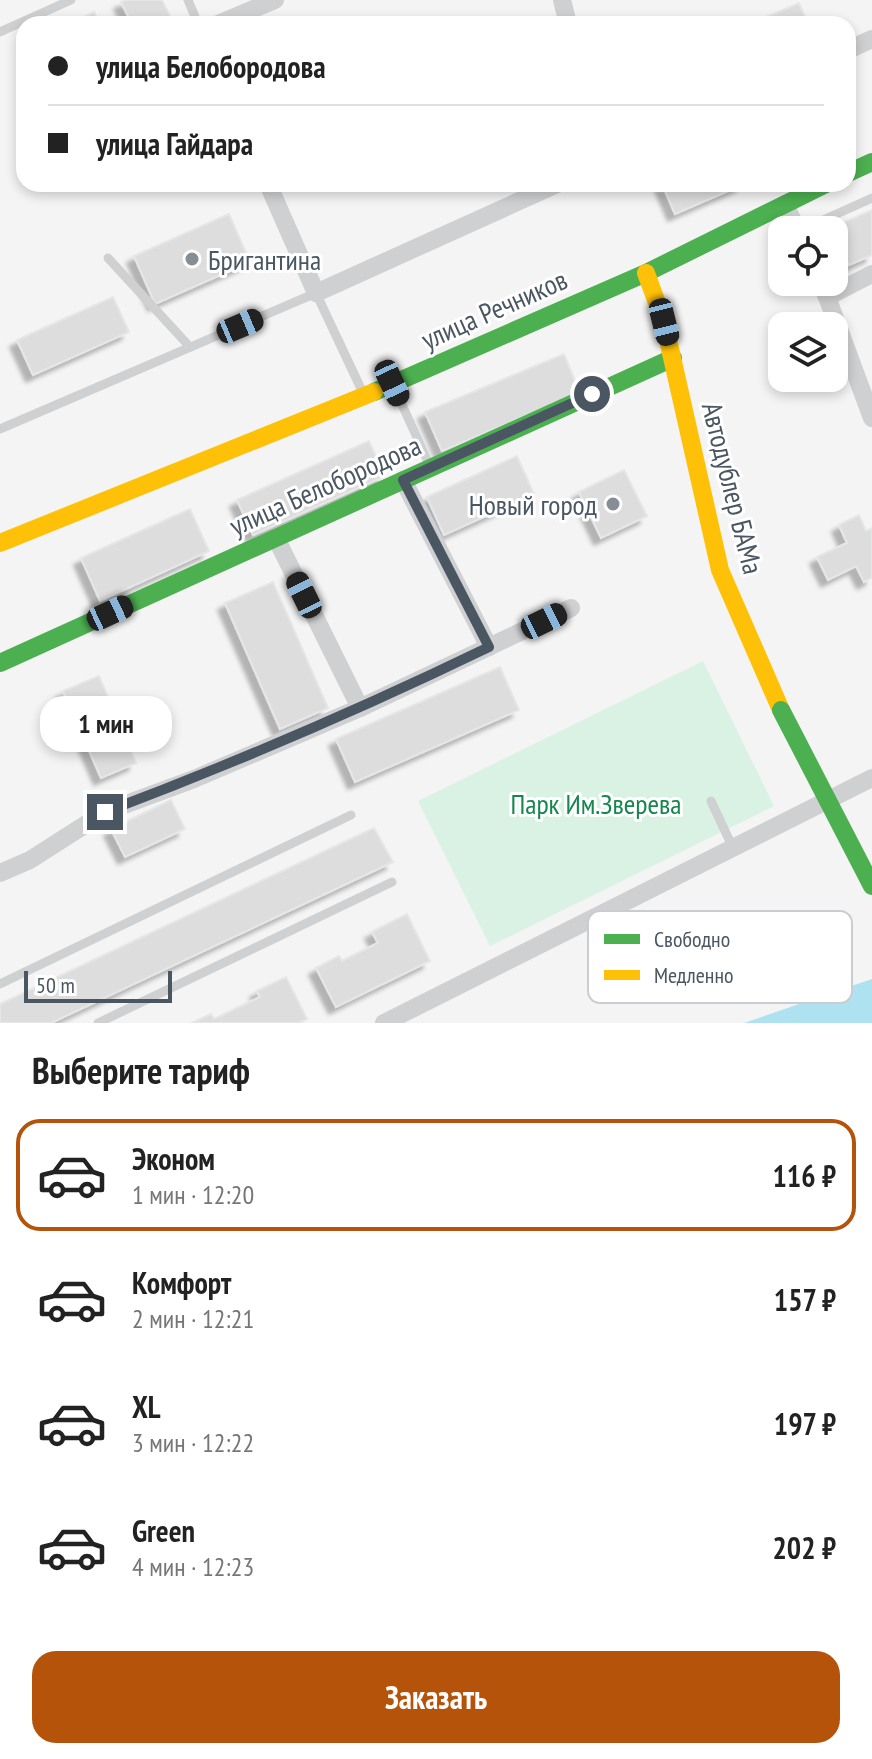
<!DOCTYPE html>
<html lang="ru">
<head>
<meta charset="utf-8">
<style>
	:root { --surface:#fff; --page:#f2f2f2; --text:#222; --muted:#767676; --line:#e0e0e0; --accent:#b45309 }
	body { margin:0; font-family:"PT Sans Narrow",sans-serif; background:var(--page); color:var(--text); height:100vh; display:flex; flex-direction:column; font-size:30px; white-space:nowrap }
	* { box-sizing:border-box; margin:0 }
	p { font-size:26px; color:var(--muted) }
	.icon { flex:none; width:44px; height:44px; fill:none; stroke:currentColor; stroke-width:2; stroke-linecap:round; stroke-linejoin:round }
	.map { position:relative; height:1023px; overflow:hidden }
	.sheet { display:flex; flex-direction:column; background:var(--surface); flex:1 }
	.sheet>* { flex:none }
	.guide { position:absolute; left:16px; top:16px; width:840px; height:176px; border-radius:24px; box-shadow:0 4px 12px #0003; display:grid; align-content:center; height:176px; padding:0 32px; background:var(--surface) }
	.fabs { position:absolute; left:768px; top:216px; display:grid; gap:16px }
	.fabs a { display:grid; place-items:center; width:80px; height:80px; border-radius:16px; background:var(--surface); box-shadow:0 4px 12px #0003; font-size:40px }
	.scale { position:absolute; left:24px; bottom:20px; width:148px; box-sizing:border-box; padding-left:8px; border:4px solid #4a5661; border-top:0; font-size:22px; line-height:28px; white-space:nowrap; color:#4a5661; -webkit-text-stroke:6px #fff; paint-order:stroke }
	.end { position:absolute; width:36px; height:36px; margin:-18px; border:10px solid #4a5661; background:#fff; box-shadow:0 0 0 4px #fff }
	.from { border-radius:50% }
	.bubble { position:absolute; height:56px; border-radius:24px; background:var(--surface); box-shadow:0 4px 12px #0003; font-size:26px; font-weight:800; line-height:56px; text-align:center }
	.car { position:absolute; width:24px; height:48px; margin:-24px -12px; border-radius:10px; box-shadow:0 0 6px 2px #0007; background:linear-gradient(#222 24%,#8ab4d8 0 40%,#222 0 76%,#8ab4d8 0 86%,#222 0) }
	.guide b { display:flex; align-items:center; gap:28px; height:76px; font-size:30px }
	.guide b+b { border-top:2px solid var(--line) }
	.guide i { width:20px; height:20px; background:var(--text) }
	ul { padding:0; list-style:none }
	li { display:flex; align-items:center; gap:24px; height:112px; margin:0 16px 12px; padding:0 16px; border:4px solid transparent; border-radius:24px }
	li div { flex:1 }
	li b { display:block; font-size:30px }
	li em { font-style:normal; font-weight:800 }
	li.current { border-color:var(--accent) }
	li>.icon { width:72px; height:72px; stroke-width:1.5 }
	h2 { padding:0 32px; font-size:36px; line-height:96px }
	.primary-button { display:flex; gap:16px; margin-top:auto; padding:16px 32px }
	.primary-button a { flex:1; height:92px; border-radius:24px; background:var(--accent); color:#fff; font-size:32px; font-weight:800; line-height:92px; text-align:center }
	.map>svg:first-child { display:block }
	.green { fill:#d9f2e3 }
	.water { fill:#aee2f0 }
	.building { fill:#ddddde; stroke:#e5e6e7; stroke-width:2; filter:url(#shadow) }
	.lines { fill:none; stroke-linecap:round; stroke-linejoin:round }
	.lane { stroke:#ced0d2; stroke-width:9 }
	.street { stroke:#ced0d2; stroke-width:18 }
	.fast { stroke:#4caf50; stroke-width:18 }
	.slow { stroke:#ffc107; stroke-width:18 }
	.fast-bridge { stroke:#4caf50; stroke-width:18 }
	.route { stroke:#4a5661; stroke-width:10 }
	.poi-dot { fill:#868d94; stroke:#fff; stroke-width:3 }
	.labels { text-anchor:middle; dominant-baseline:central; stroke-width:6; stroke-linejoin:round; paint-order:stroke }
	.poi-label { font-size:28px; fill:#4a5661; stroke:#fff; text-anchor:start }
	.street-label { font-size:28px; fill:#4a5661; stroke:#fff }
	.park-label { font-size:28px; fill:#17864f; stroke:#fff }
	.key { fill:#fff; stroke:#c9ccd0; stroke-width:2 }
	.key-label { font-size:22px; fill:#4a5661 }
</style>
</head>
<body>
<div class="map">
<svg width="872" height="1023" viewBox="0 0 872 1023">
	<defs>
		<filter id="shadow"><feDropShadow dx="-7" dy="7" stdDeviation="2" flood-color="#0004"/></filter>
	</defs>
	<rect width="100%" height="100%" fill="#f4f4f4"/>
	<polygon class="green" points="703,661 774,806 490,946 418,801"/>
	<polygon class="water" points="872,979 872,1023 744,1023"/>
	<g class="building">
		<polygon points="126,0 162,0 174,24 132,24 121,2"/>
		<polygon points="799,3 808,24 750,24"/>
		<polygon points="94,12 100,24 71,24"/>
		<polygon points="662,184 744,184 675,214"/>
		<polygon points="872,210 872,255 849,265 833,227"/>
		<polygon points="229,214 250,262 155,304 134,256"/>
		<polygon points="113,297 129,332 33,375 17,340"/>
		<polygon points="564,354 580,393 442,451 425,412"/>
		<polygon points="369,441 385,476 253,535 237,500"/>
		<polygon points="517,456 534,494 444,535 427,497"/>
		<polygon points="624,470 647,516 601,538 579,492"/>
		<polygon points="190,509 209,551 100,601 81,558"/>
		<polygon points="859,515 866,531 872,528 872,578 864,582 856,566 828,580 817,557 847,543 839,525"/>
		<polygon points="273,582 328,708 280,729 225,603"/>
		<polygon points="500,667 519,710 355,782 336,739"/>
		<polygon points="99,676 136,763 101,778 63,691"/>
		<polygon points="171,800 185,829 125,857 111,829"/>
		<polygon points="374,828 393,862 51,1023 0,1023 0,1004"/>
		<polygon points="407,914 430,961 336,1007 316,968 339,956 342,961 378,943 372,932"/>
		<polygon points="286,977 307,1019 298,1023 192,1023 211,1014 214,1019 260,997 257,991"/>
	</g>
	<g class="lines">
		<g class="lane">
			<polyline points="188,0 198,24"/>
			<polyline points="0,32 71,0"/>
			<polyline points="801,230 872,198"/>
			<polyline points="108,258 190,347"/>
			<polyline points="394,387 429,464"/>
			<polyline points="0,429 316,293 363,393"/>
			<polyline points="711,801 733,848"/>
			<polyline points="0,984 351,815"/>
			<polyline points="98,1023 392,882"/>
		</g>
		<g class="street">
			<polyline points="562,0 568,24"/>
			<polyline points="218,24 275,0"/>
			<polyline points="848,50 872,39"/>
			<polyline points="268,184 316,293 557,184"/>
			<polyline points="785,204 797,230"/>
			<polyline points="820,282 827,297 872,274"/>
			<polyline points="827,297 872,418"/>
			<polyline points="403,480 489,647"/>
			<polyline points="276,538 360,708"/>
			<polyline points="0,873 30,860 105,812 194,779 360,708 571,608"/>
			<polyline points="384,1023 872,778"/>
		</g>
		<g class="fast">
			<polyline points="848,173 872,162"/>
			<polyline points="374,392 646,273 826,184"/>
			<polyline points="0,663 673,358"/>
		</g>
		<g class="slow">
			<polyline points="646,273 664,322 720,570 781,710"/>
			<polyline points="0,543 374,392"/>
		</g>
		<polyline class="fast-bridge" points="781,710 872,886"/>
	</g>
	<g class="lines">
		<path class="route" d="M105,812C235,763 363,708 489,647L403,480L592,394"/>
	</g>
	<g class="poi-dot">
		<circle cx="192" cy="259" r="8"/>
		<circle cx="613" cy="504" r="8"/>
	</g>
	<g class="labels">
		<g class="poi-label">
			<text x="208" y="259">Бригантина</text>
			<text x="597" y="504" text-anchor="end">Новый город</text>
		</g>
		<g class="street-label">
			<text transform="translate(494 309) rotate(-24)">улица Речников</text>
			<text transform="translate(325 485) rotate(-24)">улица Белобородова</text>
			<text transform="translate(733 488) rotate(76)">Автодублер БАМа</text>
		</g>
		<g class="park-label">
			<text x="596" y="803">Парк Им.Зверева</text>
		</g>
	</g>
	<rect x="588" y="911" width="264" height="92" rx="12" class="key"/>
	<rect x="604" y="934" width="36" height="10" fill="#4caf50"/>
	<rect x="604" y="970" width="36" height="10" fill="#ffc107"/>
	<g class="key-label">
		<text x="654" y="947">Свободно</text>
		<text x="654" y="983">Медленно</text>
	</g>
</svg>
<div class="fabs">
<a><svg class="icon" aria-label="locate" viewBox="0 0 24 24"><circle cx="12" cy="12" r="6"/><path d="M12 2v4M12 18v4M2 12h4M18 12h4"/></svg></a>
<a><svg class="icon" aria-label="layers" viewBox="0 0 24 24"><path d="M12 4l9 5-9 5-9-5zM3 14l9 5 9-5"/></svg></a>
</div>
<div class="scale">50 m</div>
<i class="end from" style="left:592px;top:394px"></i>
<i class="end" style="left:105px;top:812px"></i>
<div class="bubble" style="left:40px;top:696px;width:132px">1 мин</div>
<i class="car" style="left:664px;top:322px;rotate:166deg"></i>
<i class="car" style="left:240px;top:326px;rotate:67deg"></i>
<i class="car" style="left:392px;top:383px;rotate:155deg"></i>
<i class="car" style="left:304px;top:595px;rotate:334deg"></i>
<i class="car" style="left:110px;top:613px;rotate:65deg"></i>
<i class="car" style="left:544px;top:621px;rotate:64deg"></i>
<div class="guide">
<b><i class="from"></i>улица Белобородова</b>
<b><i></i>улица Гайдара</b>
</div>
</div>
<section class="sheet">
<h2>Выберите тариф</h2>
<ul>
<li class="current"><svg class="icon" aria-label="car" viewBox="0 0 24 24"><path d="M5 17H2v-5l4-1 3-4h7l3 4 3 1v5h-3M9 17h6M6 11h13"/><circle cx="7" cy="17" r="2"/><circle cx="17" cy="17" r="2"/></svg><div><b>Эконом</b><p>1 мин · 12:20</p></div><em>116 ₽</em></li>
<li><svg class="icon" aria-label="car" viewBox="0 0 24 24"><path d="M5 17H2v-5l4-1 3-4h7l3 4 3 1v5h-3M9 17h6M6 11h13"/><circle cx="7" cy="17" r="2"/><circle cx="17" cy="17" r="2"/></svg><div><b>Комфорт</b><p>2 мин · 12:21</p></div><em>157 ₽</em></li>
<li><svg class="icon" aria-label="car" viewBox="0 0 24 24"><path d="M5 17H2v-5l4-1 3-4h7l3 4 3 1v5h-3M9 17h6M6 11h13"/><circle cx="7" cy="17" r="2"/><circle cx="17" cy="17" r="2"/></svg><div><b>XL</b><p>3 мин · 12:22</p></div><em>197 ₽</em></li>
<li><svg class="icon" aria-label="car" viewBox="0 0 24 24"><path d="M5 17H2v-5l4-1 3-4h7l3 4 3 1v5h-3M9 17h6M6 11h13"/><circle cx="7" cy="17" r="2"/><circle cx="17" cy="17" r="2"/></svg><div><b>Green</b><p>4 мин · 12:23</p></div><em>202 ₽</em></li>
</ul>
<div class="primary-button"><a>Заказать</a></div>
</section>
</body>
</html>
